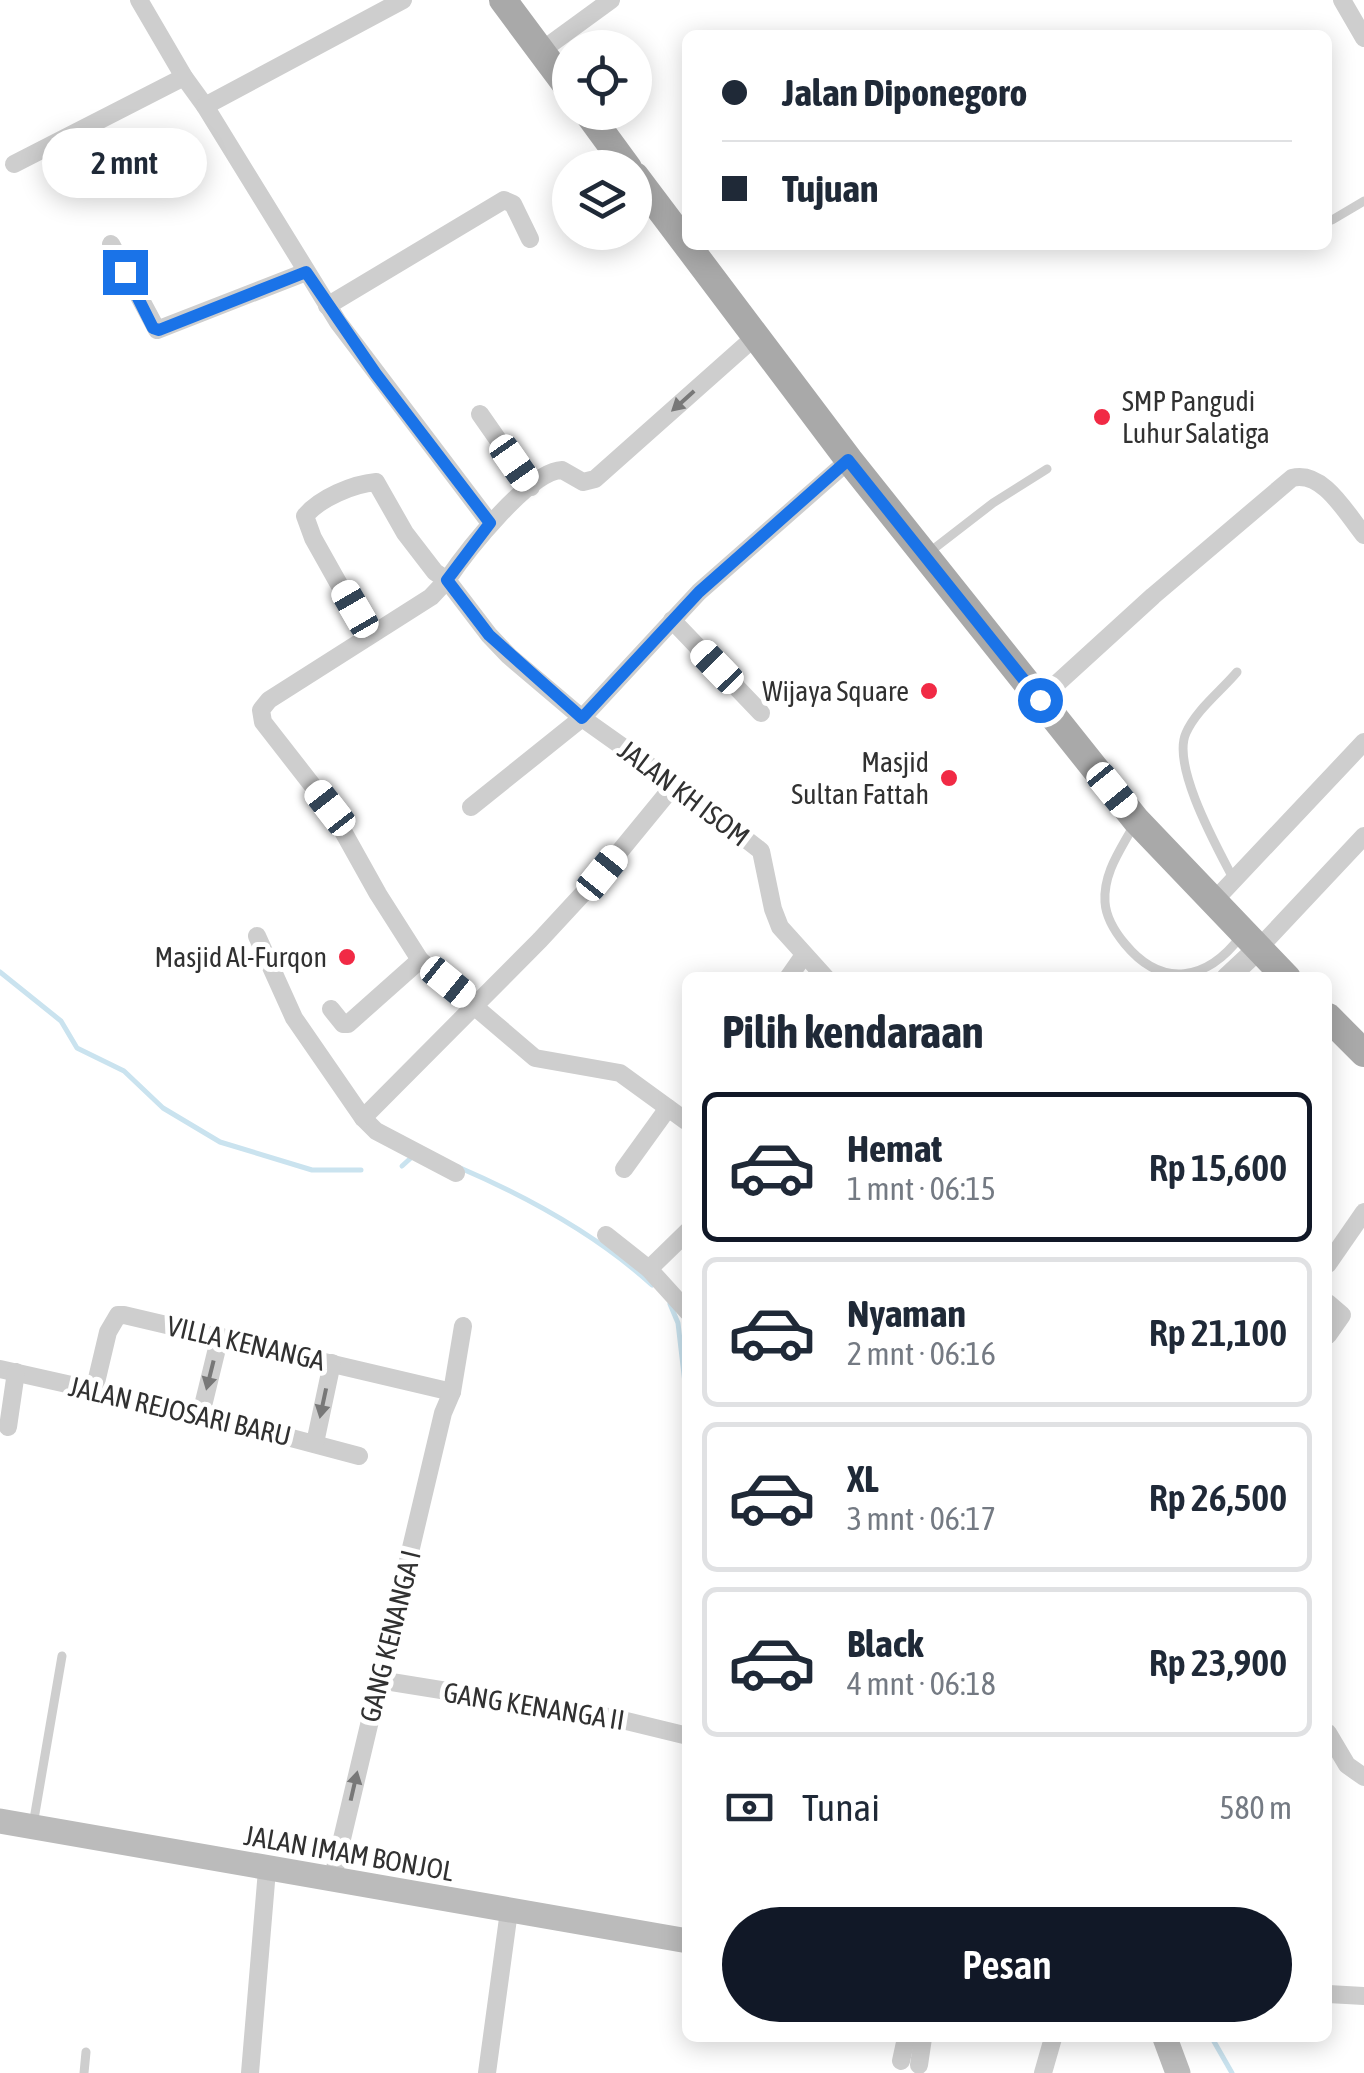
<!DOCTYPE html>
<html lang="id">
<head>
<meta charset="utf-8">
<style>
	:root { --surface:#fff; --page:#f6f6f7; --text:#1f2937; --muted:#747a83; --line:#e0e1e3; --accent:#111827 }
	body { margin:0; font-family:"Asap Condensed",sans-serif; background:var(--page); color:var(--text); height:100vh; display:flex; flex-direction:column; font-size:38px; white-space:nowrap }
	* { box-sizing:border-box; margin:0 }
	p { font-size:32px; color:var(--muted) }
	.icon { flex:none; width:55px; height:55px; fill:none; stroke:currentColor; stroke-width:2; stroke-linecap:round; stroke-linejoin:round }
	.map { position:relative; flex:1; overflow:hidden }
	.details { position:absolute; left:682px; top:972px; width:650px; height:1070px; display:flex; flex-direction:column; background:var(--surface); border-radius:15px; box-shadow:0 5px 25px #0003 }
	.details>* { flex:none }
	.hud { position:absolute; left:682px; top:30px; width:650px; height:220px; border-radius:15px; box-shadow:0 5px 25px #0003; display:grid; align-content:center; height:220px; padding:0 40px; background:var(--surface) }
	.tools { position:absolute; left:552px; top:30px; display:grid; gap:20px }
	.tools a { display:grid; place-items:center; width:100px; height:100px; border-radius:50%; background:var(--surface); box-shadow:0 5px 25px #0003; font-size:50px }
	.end { position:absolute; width:45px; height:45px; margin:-22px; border:12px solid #1a73e8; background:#fff; box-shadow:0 0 0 5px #fff }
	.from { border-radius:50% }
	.bubble { position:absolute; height:70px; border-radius:35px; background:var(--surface); box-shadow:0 5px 25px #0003; font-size:32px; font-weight:600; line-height:70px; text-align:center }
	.car { position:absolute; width:30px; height:60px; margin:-30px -15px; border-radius:12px; box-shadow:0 0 8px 2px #0007; background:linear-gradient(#fff 24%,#345 0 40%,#fff 0 76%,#345 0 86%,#fff 0) }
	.hud b { display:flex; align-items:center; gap:35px; height:95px; font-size:38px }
	.hud b+b { border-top:2px solid var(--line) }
	.hud i { width:25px; height:25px; background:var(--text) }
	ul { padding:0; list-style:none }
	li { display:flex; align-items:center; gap:30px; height:150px; margin:0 20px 15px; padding:0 20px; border:5px solid var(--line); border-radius:15px }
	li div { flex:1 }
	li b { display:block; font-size:38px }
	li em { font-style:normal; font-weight:600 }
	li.selected { border-color:var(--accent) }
	li>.icon { width:90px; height:90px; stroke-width:1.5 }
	h2 { padding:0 40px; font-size:45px; line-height:120px }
	.pay { display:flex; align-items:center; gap:25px; height:110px; padding:0 40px; font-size:38px }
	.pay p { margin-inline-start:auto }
	.cta { display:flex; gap:20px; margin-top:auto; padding:20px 40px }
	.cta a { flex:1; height:115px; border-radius:60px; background:var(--accent); color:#fff; font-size:40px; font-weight:600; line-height:115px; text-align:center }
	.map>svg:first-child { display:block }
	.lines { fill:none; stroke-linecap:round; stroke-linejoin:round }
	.stream { stroke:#cae3ef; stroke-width:5 }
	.service { stroke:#cecece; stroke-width:9 }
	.minor { stroke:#cecece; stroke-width:18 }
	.tertiary { stroke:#cecece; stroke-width:22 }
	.secondary { stroke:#bbb; stroke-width:25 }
	.primary { stroke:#a9a9a9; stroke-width:28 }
	.oneway { fill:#787878 }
	.route { stroke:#1a73e8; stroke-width:12 }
	.poi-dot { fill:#f12a45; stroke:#fff; stroke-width:4 }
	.labels { text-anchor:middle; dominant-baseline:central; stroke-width:10; stroke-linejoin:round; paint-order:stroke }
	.poi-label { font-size:28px; fill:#313131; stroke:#fff; text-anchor:end }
	.street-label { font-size:28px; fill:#313131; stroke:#fff }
</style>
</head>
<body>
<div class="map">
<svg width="1364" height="2073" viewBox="0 0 1364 2073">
	<rect width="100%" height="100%" fill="#fff"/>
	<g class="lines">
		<g class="stream">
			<polyline points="0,972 61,1021 77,1048 124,1071 163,1108 220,1142 312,1170 361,1170"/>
			<polyline points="402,1166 413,1156"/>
			<path d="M458,1167C528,1197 596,1234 652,1285"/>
			<polyline points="670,1304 678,1323 688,1409"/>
			<polyline points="1212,2038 1232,2073"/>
		</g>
		<g class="service">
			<polyline points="1332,220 1364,201"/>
			<polyline points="927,554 993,503 1047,469"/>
			<path d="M1135,823C1122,848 1103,872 1105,902C1106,918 1115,932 1125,944C1162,989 1207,981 1241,936"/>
			<path d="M1234,880C1218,849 1171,766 1186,733C1196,710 1221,691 1237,672"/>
			<polyline points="33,1825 62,1656"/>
			<polyline points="84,2073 86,2052"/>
		</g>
		<g class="minor">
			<polyline points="139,0 184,77 205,106"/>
			<polyline points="403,0 205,106 338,322 490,523"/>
			<polyline points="1342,0 1364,38"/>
			<polyline points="541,51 611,0"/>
			<polyline points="14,164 184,77"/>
			<polyline points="111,244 157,330 306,272"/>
			<polyline points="327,306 504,200 513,204 530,239"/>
			<path d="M756,336L595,479L583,482L562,470C529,471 466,552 447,580L489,635L509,656L582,718L675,784L761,851L773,909L780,927L826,978"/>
			<polyline points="480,414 531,487"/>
			<polyline points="672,620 761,713"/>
			<path d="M368,636L313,538L305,516C320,498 353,484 376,482L405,533L435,572L447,580L431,597L269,700L261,710L263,722L330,808L378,894L420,960L535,1058L620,1073L686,1121L688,1119"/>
			<path d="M1040,699L1153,596L1292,478C1323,470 1346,513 1364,535"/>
			<polyline points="471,807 582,718 699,592 849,460"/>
			<polyline points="1213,902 1364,742"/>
			<polyline points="257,936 294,1018 363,1118 376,1131 456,1173"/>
			<polyline points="1258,949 1364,836"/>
			<polyline points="788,978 804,955"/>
			<polyline points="331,1009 343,1024 348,1024 420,960"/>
			<polyline points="363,1118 540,940 602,873 675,784"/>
			<polyline points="624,1169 668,1108"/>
			<polyline points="688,1231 649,1269 688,1312"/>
			<polyline points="606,1235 649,1269"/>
			<polyline points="1328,1264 1364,1212"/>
			<polyline points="1328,1303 1342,1315 1328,1335"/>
			<polyline points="0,1369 201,1414 359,1456"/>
			<polyline points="94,1391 108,1332 118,1315 124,1315 452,1392"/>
			<polyline points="201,1414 220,1336"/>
			<polyline points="8,1427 16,1372"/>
			<polyline points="315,1443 332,1363"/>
			<polyline points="379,1680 614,1718 688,1736"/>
			<polyline points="1328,1733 1347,1765 1364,1777"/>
			<polyline points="332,1881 443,1413 452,1392 463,1326"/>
			<polyline points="1328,1994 1364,1996"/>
			<polyline points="901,2061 906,2038"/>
			<polyline points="919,2065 923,2038"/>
			<polyline points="250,2073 267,1870"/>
			<polyline points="487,2073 509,1911"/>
			<polyline points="1043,2073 1053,2038"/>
		</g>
		<polyline class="tertiary" points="1227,978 1258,949"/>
		<g class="secondary">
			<polyline points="0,1821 688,1941"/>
			<polyline points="1165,2038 1178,2073"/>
		</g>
		<g class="primary">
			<polyline points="503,0 570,90"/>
			<polyline points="587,112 628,168"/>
			<polyline points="635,176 849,460 1136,820 1287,978"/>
			<polyline points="1328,1017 1364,1053"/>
		</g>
	</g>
	<defs><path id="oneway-solid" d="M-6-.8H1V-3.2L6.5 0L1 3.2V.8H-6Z" transform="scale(2.5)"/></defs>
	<g class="oneway">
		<use href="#oneway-solid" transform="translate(683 401) rotate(138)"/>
		<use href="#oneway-solid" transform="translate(210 1375) rotate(104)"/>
		<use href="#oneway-solid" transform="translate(323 1403) rotate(102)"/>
		<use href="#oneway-solid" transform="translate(354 1786) rotate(-77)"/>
	</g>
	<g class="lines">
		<polyline class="route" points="125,272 153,328 159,330 306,272 376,374 490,523 447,580 489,635 582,718 699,592 848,460 1040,700"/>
	</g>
	<g class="poi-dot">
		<circle cx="1102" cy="417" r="10"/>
		<circle cx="929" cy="691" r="10"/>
		<circle cx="949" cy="778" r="10"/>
		<circle cx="347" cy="957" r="10"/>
	</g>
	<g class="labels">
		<g class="poi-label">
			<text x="1122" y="401" text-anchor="start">SMP Pangudi<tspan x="1122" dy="32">Luhur Salatiga</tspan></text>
			<text x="909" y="691">Wijaya Square</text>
			<text x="929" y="762">Masjid<tspan x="929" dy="32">Sultan Fattah</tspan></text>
			<text x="327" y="957">Masjid Al-Furqon</text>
		</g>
		<g class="street-label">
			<text transform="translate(684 793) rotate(37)">JALAN KH ISOM</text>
			<text transform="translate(246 1343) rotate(13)">VILLA KENANGA</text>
			<text transform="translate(180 1411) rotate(13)">JALAN REJOSARI BARU</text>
			<text transform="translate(390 1636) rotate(-76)">GANG KENANGA I</text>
			<text transform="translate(534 1706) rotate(9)">GANG KENANGA II</text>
			<text transform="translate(349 1853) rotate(10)">JALAN IMAM BONJOL</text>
		</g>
	</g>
</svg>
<div class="tools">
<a><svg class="icon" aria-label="locate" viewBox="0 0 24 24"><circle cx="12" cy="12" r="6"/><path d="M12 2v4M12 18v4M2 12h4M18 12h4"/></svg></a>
<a><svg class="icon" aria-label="layers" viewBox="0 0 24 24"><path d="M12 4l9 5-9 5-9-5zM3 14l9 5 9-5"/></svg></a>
</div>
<i class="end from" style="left:1040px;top:700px"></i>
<i class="end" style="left:125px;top:272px"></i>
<div class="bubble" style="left:42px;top:128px;width:165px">2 mnt</div>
<i class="car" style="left:514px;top:463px;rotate:145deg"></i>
<i class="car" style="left:355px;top:609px;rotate:330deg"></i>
<i class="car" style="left:717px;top:667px;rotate:316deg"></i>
<i class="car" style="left:1112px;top:790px;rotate:141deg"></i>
<i class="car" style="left:330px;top:808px;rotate:322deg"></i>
<i class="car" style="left:602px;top:873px;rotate:39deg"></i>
<i class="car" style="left:448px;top:982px;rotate:129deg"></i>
<div class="hud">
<b><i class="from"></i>Jalan Diponegoro</b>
<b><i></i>Tujuan</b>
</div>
<section class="details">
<h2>Pilih kendaraan</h2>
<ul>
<li class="selected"><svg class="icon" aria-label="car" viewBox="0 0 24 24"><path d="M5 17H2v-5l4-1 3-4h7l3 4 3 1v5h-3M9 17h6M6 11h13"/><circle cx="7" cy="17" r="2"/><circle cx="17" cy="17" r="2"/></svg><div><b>Hemat</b><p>1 mnt · 06:15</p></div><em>Rp 15,600</em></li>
<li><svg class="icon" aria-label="car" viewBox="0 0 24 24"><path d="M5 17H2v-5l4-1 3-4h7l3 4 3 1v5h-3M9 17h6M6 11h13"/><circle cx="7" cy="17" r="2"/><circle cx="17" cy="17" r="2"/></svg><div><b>Nyaman</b><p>2 mnt · 06:16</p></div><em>Rp 21,100</em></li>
<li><svg class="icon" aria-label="car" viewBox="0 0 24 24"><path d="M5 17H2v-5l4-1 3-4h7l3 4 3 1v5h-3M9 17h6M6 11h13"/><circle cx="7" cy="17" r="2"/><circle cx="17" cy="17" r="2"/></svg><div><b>XL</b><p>3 mnt · 06:17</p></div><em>Rp 26,500</em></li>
<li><svg class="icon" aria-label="car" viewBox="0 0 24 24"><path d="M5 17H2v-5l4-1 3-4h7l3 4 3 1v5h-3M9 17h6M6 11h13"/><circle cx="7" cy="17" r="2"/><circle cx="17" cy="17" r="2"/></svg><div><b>Black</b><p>4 mnt · 06:18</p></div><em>Rp 23,900</em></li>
</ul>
<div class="pay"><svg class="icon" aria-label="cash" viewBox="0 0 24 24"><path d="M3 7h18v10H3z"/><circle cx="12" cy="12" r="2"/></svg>Tunai<p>580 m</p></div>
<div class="cta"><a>Pesan</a></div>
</section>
</div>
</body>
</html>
